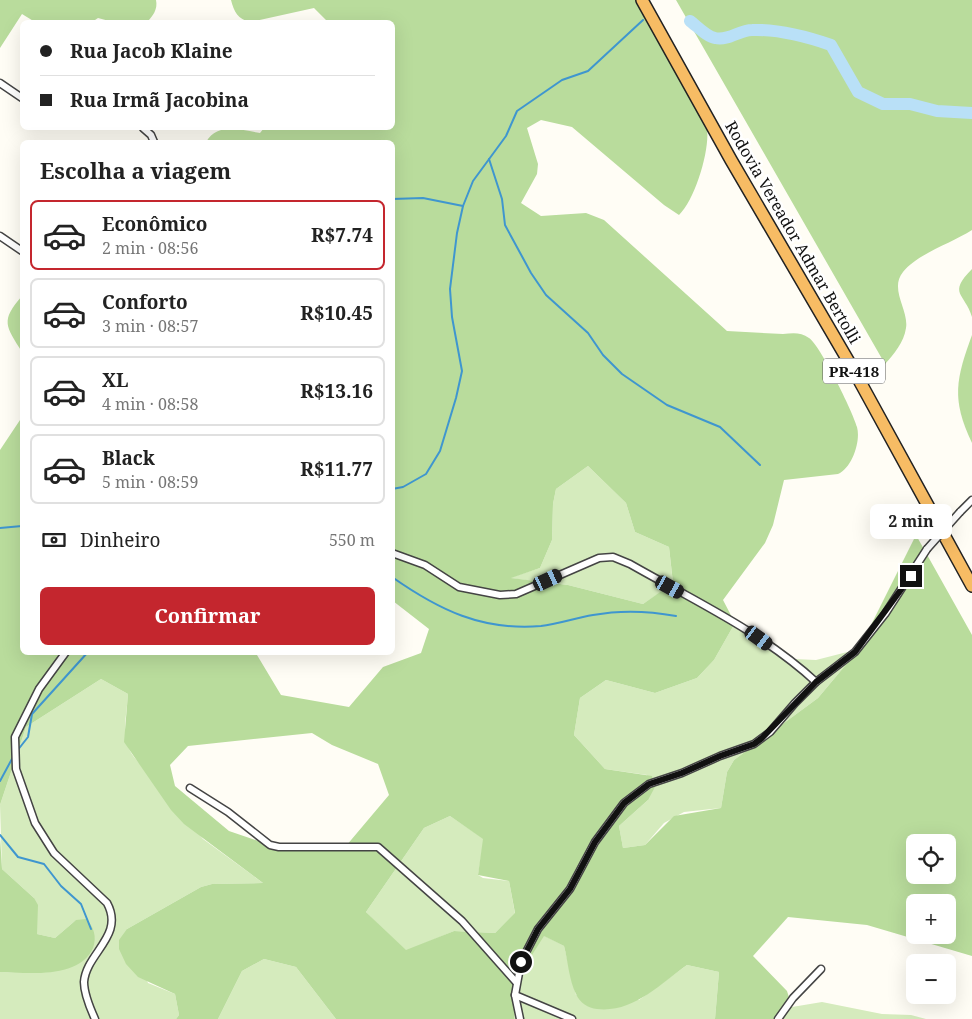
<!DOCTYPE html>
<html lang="pt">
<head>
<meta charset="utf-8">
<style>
	:root { --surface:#fff; --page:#f2f2f2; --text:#222; --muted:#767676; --line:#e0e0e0; --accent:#c4262e }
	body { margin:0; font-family:"Noto Serif",serif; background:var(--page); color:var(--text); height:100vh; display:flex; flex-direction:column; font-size:19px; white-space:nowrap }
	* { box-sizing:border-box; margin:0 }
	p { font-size:16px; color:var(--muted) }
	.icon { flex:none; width:28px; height:28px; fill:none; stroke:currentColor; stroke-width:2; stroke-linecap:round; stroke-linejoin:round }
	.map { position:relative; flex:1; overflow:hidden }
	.panel { position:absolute; left:20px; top:140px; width:375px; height:515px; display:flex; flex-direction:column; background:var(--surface); border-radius:8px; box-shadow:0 5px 20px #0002 }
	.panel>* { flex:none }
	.top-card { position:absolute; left:20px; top:20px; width:375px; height:110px; border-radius:8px; box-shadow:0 5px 20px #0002; display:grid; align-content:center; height:110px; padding:0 20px; background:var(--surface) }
	.controls { position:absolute; left:906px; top:834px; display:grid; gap:10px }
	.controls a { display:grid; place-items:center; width:50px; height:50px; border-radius:8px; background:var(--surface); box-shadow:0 5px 20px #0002; font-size:25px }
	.end { position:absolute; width:22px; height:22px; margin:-11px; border:6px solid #111; background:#fff; box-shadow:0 0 0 2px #fff }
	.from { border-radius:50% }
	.bubble { position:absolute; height:35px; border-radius:8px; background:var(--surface); box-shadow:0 5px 20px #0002; font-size:16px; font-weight:700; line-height:35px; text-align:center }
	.car { position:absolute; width:15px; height:30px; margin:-15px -8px; border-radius:6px; box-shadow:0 0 4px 1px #0007; background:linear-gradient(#222 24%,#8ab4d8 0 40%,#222 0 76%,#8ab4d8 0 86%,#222 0) }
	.top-card b { display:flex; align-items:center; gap:18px; height:48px; font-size:19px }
	.top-card b+b { border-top:1px solid var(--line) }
	.top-card i { width:12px; height:12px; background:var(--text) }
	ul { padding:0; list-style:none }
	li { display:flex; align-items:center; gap:15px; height:70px; margin:0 10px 8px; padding:0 10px; border:2px solid var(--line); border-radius:8px }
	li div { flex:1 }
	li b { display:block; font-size:19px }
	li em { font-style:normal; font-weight:700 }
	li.on { border-color:var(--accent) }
	li>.icon { width:45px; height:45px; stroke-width:1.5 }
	h2 { padding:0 20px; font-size:22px; line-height:60px }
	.pay { display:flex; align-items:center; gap:12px; height:55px; padding:0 20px; font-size:19px }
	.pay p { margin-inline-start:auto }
	.cta { display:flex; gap:10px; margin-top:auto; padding:10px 20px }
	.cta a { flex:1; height:58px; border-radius:8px; background:var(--accent); color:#fff; font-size:20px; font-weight:700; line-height:58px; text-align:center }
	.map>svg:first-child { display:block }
	.green { fill:#d5ebbd }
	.forest { fill:#b9dc9c; fill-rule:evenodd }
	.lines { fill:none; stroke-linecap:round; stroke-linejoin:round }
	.stream { stroke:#3f96cf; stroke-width:2 }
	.river { stroke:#b9e0f7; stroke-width:12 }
	.minor-casing { stroke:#444; stroke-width:9 }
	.trunk-casing { stroke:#222; stroke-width:14 }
	.minor { stroke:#fff; stroke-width:6 }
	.trunk { stroke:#f7bc64; stroke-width:11 }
	.minor-bridge-casing { stroke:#444; stroke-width:9; stroke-linecap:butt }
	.minor-bridge { stroke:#fff; stroke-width:6 }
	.route { stroke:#111; stroke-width:6 }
	.labels { text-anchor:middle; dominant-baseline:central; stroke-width:5; stroke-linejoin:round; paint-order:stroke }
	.shield { fill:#fff; stroke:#585858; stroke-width:1 }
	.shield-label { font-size:15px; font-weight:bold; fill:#111 }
	.street-label { font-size:16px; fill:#111; stroke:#fff }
</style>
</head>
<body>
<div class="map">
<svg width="972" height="1019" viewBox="0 0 972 1019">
	<rect width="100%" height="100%" fill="#fffdf5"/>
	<g class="green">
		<polygon points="588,466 626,503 635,532 669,547 673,584 643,604 568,585 509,578 540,568 552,540 553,504 556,489"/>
		<polygon points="735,623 794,659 816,660 859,649 818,698 734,760 727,772 721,808 684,812 664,823 645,845 623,848 619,826 648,800 647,775 605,769 574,735 580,698 606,680 655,693 697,678 714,660"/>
		<path d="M101,679L128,694C127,717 119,738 134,757L203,839L263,883L212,884L201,887L127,929L148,983L175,994L179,1015L176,1019H0V972L33,973L76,920L55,938L37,934L34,898L2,869L0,805L26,727Z"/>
		<polygon points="450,816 484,839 478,875 483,878 509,881 515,914 495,933 454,931 406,951 366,912 424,828"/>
		<polygon points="543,935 564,946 576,995 639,1000 687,965 719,972 715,1019 514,1019 516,980"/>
		<polygon points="264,959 296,967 336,1019 218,1019 242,971"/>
		<polygon points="822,1002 882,1014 911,1015 926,1019 782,1019 792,1007"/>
	</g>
	<g class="forest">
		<path d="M0,0H156C158,9 153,16 147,22H113L98,18L92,22H35L22,14L0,48Z"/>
		<path d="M231,0H635L707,129C710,150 695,200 679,215L664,205L572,127L541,120L527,128L538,164L537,174L521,203L541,216L586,213L604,220L727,331L783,334C793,333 801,332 809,338C820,345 853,412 857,427C861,441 852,468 838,474L784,480L773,525L765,543L723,600L735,623L714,660L697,678L655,693L606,680L580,698L574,735L605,769L652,776L655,787L648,800L619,826L623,848L645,845L674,816L721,808L727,772L734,760L818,698L859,649L916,535L972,635V956L867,925L788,917L753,956L787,991L792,1007L782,1019H715L719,972L687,965C659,985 633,1013 597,1009C588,1008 580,1003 576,994C569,980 568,961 564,946L544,936L516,980L514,1019H336L296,967L264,959L242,971L218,1019H176L179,1015L175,994L138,977L126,964L119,949V940L127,929L201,887L212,884L263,883L184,824L171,810L124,742L128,694L101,679L26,727L0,805V450L22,417V652L258,653L257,655L281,695L349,707L383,667L421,653L429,629L393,601L392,142H206C218,122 241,130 260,133L264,128H392V22H328L314,8L250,22C238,19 234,12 231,0ZM588,466L626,503L635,532L669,547L673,583L643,604L568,585L511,578L540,568L552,540L553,504L556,489ZM312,733L332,745L378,764L389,795L346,846L270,845L229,831L175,786L170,765L188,746ZM450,816L483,839L478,875L509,881L515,913L495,933L454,931L406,950L366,912L424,828ZM915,842H948V875H915ZM915,902H948V935H915Z"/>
		<path d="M676,0H972V230C952,243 917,254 903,272C889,289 909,310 906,328C904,342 894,354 885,364Z"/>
		<path d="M972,269V317C965,293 947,294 972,269Z"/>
		<path d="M22,296V352C6,326 0,321 22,296Z"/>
		<path d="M972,335V443C951,399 956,379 972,335Z"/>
		<path d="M0,836L2,869L34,898L38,905L37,934L55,938L76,920L86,919C94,927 97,937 93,948C79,979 29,973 0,972Z"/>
	</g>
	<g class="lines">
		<g class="stream">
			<polyline points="489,159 502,199 505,225 531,273 546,295 588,333 603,355 622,374 667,405 720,427 760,465"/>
			<polyline points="392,199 423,198 463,206"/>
			<polyline points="392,489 403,487 426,474 440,451 456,398 462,371 452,317 450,289 457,233 463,206 473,181 506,136 517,111 562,80 588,71 643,20"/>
			<polyline points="0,528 22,526"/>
			<path d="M392,577C439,610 482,631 541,626C558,624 575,618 593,615C620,610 649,611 676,616"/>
			<polyline points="17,751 28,737 32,714 88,652"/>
			<polyline points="0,781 13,757"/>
			<polyline points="0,835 18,857 44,864 61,886 81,904 91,929"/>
		</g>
		<path class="river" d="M690,21C697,26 707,37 715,38C729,41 739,30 752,30C779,29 805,36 831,45L858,92L883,104H910L937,111L972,113"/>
		<defs>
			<g id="minor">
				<polyline points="0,83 22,98"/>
				<polyline points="143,128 151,135 154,142"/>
				<polyline points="0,236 22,251"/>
				<polyline points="960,512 972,500"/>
				<path d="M392,553L425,565L459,587L500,595L516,594L599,558L613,557L630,564C693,600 762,632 816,682"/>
				<path d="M66,652L39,689L15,737L16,769L35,823L54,853L107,903C125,936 86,953 84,982C84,994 90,1008 95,1019"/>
				<polyline points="190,788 228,812 270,845 279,847 378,847 462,921 516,982"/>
				<polyline points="515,995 572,1019"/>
				<polyline points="520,1019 515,995 521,962 538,929 570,889 595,842 624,803 649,784 682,773 720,756 754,744 770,732 795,703 816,682 855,652 885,614 927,549"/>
				<polyline points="778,1019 793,998 821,969"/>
			</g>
			<polyline id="trunk" points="642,0 731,160 853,369 972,586"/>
		</defs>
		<use href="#minor" class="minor-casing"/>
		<use href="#trunk" class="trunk-casing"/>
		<use href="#minor" class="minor"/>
		<use href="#trunk" class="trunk"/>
		<defs>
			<polyline id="minor-bridge" points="927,549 960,512"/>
		</defs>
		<use href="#minor-bridge" class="minor-bridge-casing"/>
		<use href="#minor-bridge" class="minor-bridge"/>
	</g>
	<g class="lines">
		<polyline class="route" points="521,962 538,929 570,889 595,842 624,803 649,784 682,773 720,756 754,744 762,738 816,682 855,652 911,576"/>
	</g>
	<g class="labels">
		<rect class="shield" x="823" y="358.5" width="62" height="25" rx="4"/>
		<g class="shield-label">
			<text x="854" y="371">PR-418</text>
		</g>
		<g class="street-label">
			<text transform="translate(793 232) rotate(60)">Rodovia Vereador Admar Bertolli</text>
		</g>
	</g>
</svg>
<div class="controls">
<a><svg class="icon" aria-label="locate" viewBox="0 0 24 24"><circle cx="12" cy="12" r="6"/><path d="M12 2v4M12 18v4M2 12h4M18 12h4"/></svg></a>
<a>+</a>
<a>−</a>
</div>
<i class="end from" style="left:521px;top:962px"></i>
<i class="end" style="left:911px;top:576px"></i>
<div class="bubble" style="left:870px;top:504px;width:82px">2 min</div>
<i class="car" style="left:548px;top:580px;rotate:65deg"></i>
<i class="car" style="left:670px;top:587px;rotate:119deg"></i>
<i class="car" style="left:759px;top:638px;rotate:126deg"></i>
<div class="top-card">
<b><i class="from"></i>Rua Jacob Klaine</b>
<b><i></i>Rua Irmã Jacobina</b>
</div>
<section class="panel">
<h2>Escolha a viagem</h2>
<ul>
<li class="on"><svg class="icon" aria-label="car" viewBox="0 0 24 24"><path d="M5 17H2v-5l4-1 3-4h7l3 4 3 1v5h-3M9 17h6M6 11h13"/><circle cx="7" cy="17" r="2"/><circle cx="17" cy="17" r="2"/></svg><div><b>Econômico</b><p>2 min · 08:56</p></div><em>R$7.74</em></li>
<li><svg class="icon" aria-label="car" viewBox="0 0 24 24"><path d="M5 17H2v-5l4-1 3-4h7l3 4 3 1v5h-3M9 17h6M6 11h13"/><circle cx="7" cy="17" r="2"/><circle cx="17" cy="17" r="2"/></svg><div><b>Conforto</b><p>3 min · 08:57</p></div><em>R$10.45</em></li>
<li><svg class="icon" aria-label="car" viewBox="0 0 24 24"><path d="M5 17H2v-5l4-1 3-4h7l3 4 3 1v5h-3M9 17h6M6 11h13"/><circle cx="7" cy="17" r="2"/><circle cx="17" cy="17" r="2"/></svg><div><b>XL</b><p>4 min · 08:58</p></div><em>R$13.16</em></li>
<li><svg class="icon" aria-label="car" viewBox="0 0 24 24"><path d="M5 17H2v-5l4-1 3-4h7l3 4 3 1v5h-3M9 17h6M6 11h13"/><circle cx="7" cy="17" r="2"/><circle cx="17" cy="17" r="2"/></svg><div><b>Black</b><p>5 min · 08:59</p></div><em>R$11.77</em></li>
</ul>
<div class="pay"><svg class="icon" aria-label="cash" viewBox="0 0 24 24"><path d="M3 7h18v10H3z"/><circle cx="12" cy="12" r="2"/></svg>Dinheiro<p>550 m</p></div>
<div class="cta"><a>Confirmar</a></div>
</section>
</div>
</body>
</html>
